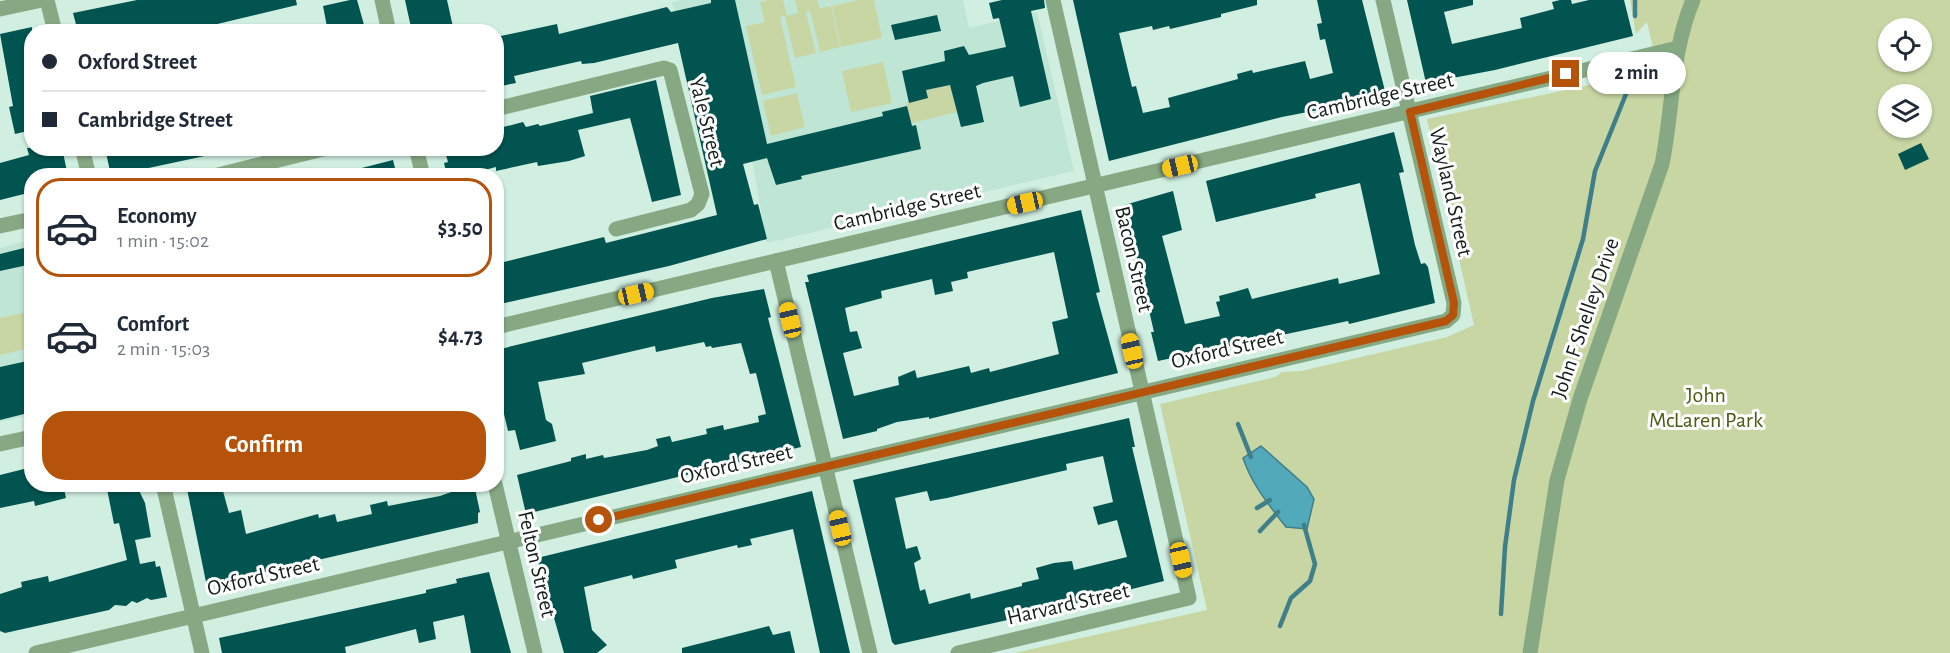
<!DOCTYPE html>
<html lang="en">
<head>
<meta charset="utf-8">
<style>
	:root { --surface:#fff; --page:#f2f2f3; --text:#1f2937; --muted:#747a83; --line:#e0e1e3; --accent:#b45309 }
	body { margin:0; font-family:"Alegreya Sans",sans-serif; background:var(--page); color:var(--text); height:100vh; display:flex; flex-direction:column; font-size:22px; white-space:nowrap }
	* { box-sizing:border-box; margin:0 }
	p { font-size:20px; color:var(--muted) }
	.icon { flex:none; width:33px; height:33px; fill:none; stroke:currentColor; stroke-width:2; stroke-linecap:round; stroke-linejoin:round }
	.map { position:relative; flex:1; overflow:hidden }
	.sheet { position:absolute; left:24px; top:168px; width:480px; height:324px; display:flex; flex-direction:column; background:var(--surface); border-radius:24px; box-shadow:0 2px 4px #0004 }
	.sheet>* { flex:none }
	.hud { position:absolute; left:24px; top:24px; width:480px; height:132px; border-radius:24px; box-shadow:0 2px 4px #0004; display:grid; align-content:center; height:132px; padding:0 18px; background:var(--surface) }
	.controls { position:absolute; left:1878px; top:18px; display:grid; gap:12px }
	.controls a { display:grid; place-items:center; width:54px; height:54px; border-radius:50%; background:var(--surface); box-shadow:0 2px 4px #0004; font-size:30px }
	.end { position:absolute; width:27px; height:27px; margin:-14px; border:8px solid #b45309; background:#fff; box-shadow:0 0 0 3px #fff }
	.from { border-radius:50% }
	.bubble { position:absolute; height:42px; border-radius:21px; background:var(--surface); box-shadow:0 2px 4px #0004; font-size:20px; font-weight:700; line-height:42px; text-align:center }
	.car { position:absolute; width:18px; height:36px; margin:-18px -9px; border-radius:8px; box-shadow:0 0 4px 2px #0007; background:linear-gradient(#f5c518 24%,#345 0 40%,#f5c518 0 76%,#345 0 86%,#f5c518 0) }
	.hud b { display:flex; align-items:center; gap:21px; height:57px; font-size:22px }
	.hud b+b { border-top:2px solid var(--line) }
	.hud i { width:15px; height:15px; background:var(--text) }
	ul { padding:10px 0 0; list-style:none }
	li { display:flex; align-items:center; gap:18px; height:99px; margin:0 12px 9px; padding:0 6px; border:3px solid transparent; border-radius:24px }
	li div { flex:1 }
	li b { display:block; font-size:22px }
	li em { font-style:normal; font-weight:700 }
	li.on { border-color:var(--accent) }
	li>.icon { width:54px; height:54px; stroke-width:1.5 }
	.button { display:flex; gap:12px; margin-top:auto; padding:12px 18px }
	.button a { flex:1; height:69px; border-radius:24px; background:var(--accent); color:#fff; font-size:24px; font-weight:700; line-height:69px; text-align:center }
	.map>svg:first-child { display:block }
	.built { fill:#bfe6d5 }
	.green { fill:#c8d6a4; fill-rule:evenodd }
	.water { fill:#52a9b9; stroke:#3f7f89; stroke-width:1.5 }
	.lines { fill:none; stroke-linecap:round; stroke-linejoin:round }
	.stream { stroke:#3f7f89; stroke-width:4.5 }
	.building { fill:#015450; fill-rule:evenodd }
	.street { stroke:#86a983; stroke-width:15 }
	.route { stroke:#b45309; stroke-width:8 }
	.labels { text-anchor:middle; dominant-baseline:central; stroke-width:6; stroke-linejoin:round; paint-order:stroke }
	.street-label { font-size:22px; fill:#131e19; stroke:#fff }
	.park-label { font-size:22px; fill:#4c5a14; stroke:#fff }
</style>
</head>
<body>
<div class="map">
<svg width="1950" height="653" viewBox="0 0 1950 653">
	<rect width="100%" height="100%" fill="#d0efe1"/>
	<g class="built">
		<polygon points="680,0 963,0 969,28 1037,12 1074,171 767,243 752,160 681,43 672,2"/>
		<polygon points="31,240 31,415 0,422 0,248"/>
	</g>
	<g class="green">
		<polygon points="768,0 783,0 787,16 798,13 795,0 817,0 820,8 831,6 840,47 820,52 810,10 806,12 816,53 795,58 785,16 780,17 796,87 762,95 746,26 765,22 760,2"/>
		<polygon points="858,0 874,0 882,38 841,47 832,6"/>
		<path d="M1630,0H1950V653H1014L1207,610L1160,404L1275,377L1282,372L1301,371L1447,337L1474,325L1427,119L1627,77L1630,71L1651,66L1652,71L1658,70L1647,22L1636,34ZM1888,28H1922V62H1888ZM1888,94H1922V128H1888Z"/>
		<polygon points="883,62 892,103 851,112 842,71"/>
		<polygon points="950,85 957,112 911,123 906,103 927,98 926,90"/>
		<polygon points="797,93 805,127 771,136 763,101"/>
		<polygon points="26,312 31,348 0,355 0,318"/>
	</g>
	<path class="water" d="M1261,446L1307,487L1314,499L1307,529L1286,527C1269,505 1252,485 1243,458Z"/>
	<g class="lines">
		<g class="stream">
			<polyline points="1635,16 1635,0"/>
			<polyline points="1238,424 1251,457"/>
			<polyline points="1257,508 1270,500"/>
			<polyline points="1260,531 1278,512"/>
			<polyline points="1501,614 1505,547 1514,480 1533,401 1583,239 1595,171 1626,94"/>
			<polyline points="1280,626 1291,598 1310,581 1315,564 1304,525"/>
		</g>
	</g>
	<g class="building">
		<polygon points="137,0 296,0 297,5 184,32 78,32 73,13"/>
		<polygon points="350,0 357,0 366,32 328,32 323,6"/>
		<polygon points="405,0 447,0 453,27 447,28 447,32 412,32"/>
		<polygon points="711,0 735,0 767,144 883,116 882,112 907,106 912,126 916,125 921,149 801,176 802,179 776,185 767,158 743,164 754,205 758,204 767,239 669,266 496,305 496,264 604,237 606,243 717,215 678,43 594,63 582,64 581,61 514,76 516,83 496,87 496,37 557,24 559,34 667,7 671,12 711,3"/>
		<polygon points="1002,0 1044,0 1045,8 1031,11 1051,99 1020,107 1013,76 983,83 976,86 984,122 961,127 950,85 926,90 928,98 909,103 902,71 945,61 944,51 964,46 969,55 1006,47 999,18 993,19 989,3"/>
		<polygon points="1073,0 1257,0 1257,5 1221,14 1221,17 1170,29 1169,26 1153,30 1152,26 1119,33 1132,87 1136,86 1143,113 1170,107 1168,98 1238,79 1237,74 1252,70 1253,73 1305,61 1310,79 1333,73 1325,39 1320,40 1317,24 1322,23 1317,0 1362,0 1385,91 1344,105 1282,117 1109,161"/>
		<polygon points="1407,0 1473,0 1473,5 1444,12 1452,44 1522,28 1520,18 1554,9 1552,2 1560,0 1571,0 1572,4 1589,0 1624,0 1633,36 1495,70 1426,83"/>
		<polygon points="937,15 941,31 895,40 891,25"/>
		<polygon points="32,27 32,130 15,134 9,107 13,106 0,34"/>
		<polygon points="656,80 681,195 652,202 630,118 578,130 585,156 569,161 538,166 537,162 496,171 496,167 461,176 447,176 444,163 448,162 444,148 496,148 496,129 523,122 526,127 538,124 540,126 593,113 590,96"/>
		<polygon points="1394,132 1404,172 1399,173 1415,245 1421,264 1425,263 1428,267 1435,303 1349,324 1348,321 1158,361 1151,332 1154,332 1131,233 1128,233 1121,206 1173,191 1182,230 1162,236 1185,324 1220,316 1216,302 1220,301 1219,296 1234,292 1248,288 1252,299 1338,278 1339,284 1380,274 1360,183 1315,194 1316,198 1216,222 1206,181"/>
		<polygon points="1921,143 1929,159 1905,170 1898,154"/>
		<polygon points="27,148 62,148 68,176 32,176 32,192 0,200 0,163 29,155"/>
		<polygon points="105,148 214,148 214,154 130,172 131,176 111,176"/>
		<polygon points="393,160 397,176 350,176 350,171"/>
		<path d="M1081,210L1100,292L1096,293L1118,373L929,419V417L897,422L877,429V431L843,439L805,282H809L807,275ZM1054,252L1068,318L1052,322L1059,354L990,372L989,368L971,373L969,366L917,378L915,370L898,377L899,385L854,396L843,353L862,348L857,331L850,332L845,308L882,298L881,291L932,279L935,295L953,291L951,282L968,278L967,272Z"/>
		<polygon points="32,246 32,264 0,271 0,254"/>
		<polygon points="764,289 771,317 768,318 801,447 526,514 517,475 571,461 571,458 586,454 586,459 603,455 604,458 647,450 658,446 656,439 670,436 672,442 707,434 706,429 723,425 724,430 759,422 758,416 766,414 756,373 750,374 741,343 712,348 711,346 706,347 704,342 656,352 655,346 582,363 585,374 538,382 546,420 552,424 556,441 520,450 515,430 508,431 504,414 496,381 496,350 712,298"/>
		<polygon points="32,360 32,412 0,420 0,367"/>
		<path d="M1129,418L1135,447H1132L1164,581L1012,619L895,645L892,642L853,480ZM1103,456L1113,502L1093,507L1098,525L1117,520L1127,557L1074,570L1072,561L1054,563L1036,568L1039,579L1022,583V586L971,599L970,593L929,604L925,589L920,591L914,563L921,559L917,546L906,549L895,498L927,491L930,501L947,498L1067,470L1066,464Z"/>
		<polygon points="32,467 32,484 63,484 66,498 35,506 34,501 0,508 0,475"/>
		<polygon points="106,484 136,484 145,503 151,537 135,540 140,564 155,561 156,567 160,566 167,597 151,600 147,598 137,603 132,601 126,606 115,605 109,610 5,633 0,631 0,594 22,587 21,582 48,576 49,582 127,560 119,523 114,524"/>
		<polygon points="186,484 221,484 229,513 241,510 246,534 318,514 319,518 335,514 337,522 372,514 370,505 387,501 388,506 440,496 457,490 456,484 474,484 480,512 478,513 478,523 210,585 209,581 206,582"/>
		<polygon points="812,491 850,653 820,653 793,529 750,539 752,545 738,548 737,545 675,560 677,568 633,579 632,575 584,587 592,630 607,645 597,653 564,653 537,558"/>
		<polygon points="489,572 511,653 471,653 464,615 433,622 436,639 419,643 416,629 345,647 346,653 222,653 219,638 426,593 426,590 457,583 456,579"/>
		<polygon points="769,626 773,635 790,631 795,653 682,653 682,648"/>
	</g>
	<g class="lines">
		<g class="street">
			<polyline points="47,0 55,32"/>
			<polyline points="382,0 389,32"/>
			<polyline points="0,9 42,0"/>
			<polyline points="496,109 664,68 670,70 702,194 698,204 691,210 616,229"/>
			<polyline points="82,148 89,176"/>
			<polyline points="416,148 423,176"/>
			<polyline points="214,176 327,148"/>
			<polyline points="0,226 32,219"/>
			<polyline points="776,261 870,653"/>
			<polyline points="496,327 1678,48"/>
			<polyline points="0,444 32,437"/>
			<polyline points="163,484 202,653"/>
			<polyline points="495,484 535,653"/>
			<polyline points="36,653 1446,321 1453,315 1454,303 1383,0"/>
			<polyline points="958,653 1189,598 1053,0"/>
			<path d="M1530,653L1557,480L1580,399L1662,164C1673,110 1671,52 1693,0"/>
		</g>
	</g>
	<g class="lines">
		<polyline class="route" points="599,520 1446,321 1453,315 1454,303 1410,112 1566,74"/>
	</g>
	<g class="labels">
		<g class="street-label">
			<text transform="translate(1380 96) rotate(-13)">Cambridge Street</text>
			<text transform="translate(707 122) rotate(76)">Yale Street</text>
			<text transform="translate(1451 192) rotate(77)">Wayland Street</text>
			<text transform="translate(907 207) rotate(-13)">Cambridge Street</text>
			<text transform="translate(1134 259) rotate(77)">Bacon Street</text>
			<text transform="translate(1585 318) rotate(-71)">John F Shelley Drive</text>
			<text transform="translate(1227 349) rotate(-13)">Oxford Street</text>
			<text transform="translate(736 464) rotate(-13)">Oxford Street</text>
			<text transform="translate(537 564) rotate(77)">Felton Street</text>
			<text transform="translate(263 576) rotate(-13)">Oxford Street</text>
			<text transform="translate(1068 604) rotate(-13)">Harvard Street</text>
		</g>
		<g class="park-label">
			<text x="1706" y="395">John<tspan x="1706" dy="25">McLaren Park</tspan></text>
		</g>
	</g>
</svg>
<div class="controls">
<a><svg class="icon" aria-label="locate" viewBox="0 0 24 24"><circle cx="12" cy="12" r="6"/><path d="M12 2v4M12 18v4M2 12h4M18 12h4"/></svg></a>
<a><svg class="icon" aria-label="layers" viewBox="0 0 24 24"><path d="M12 4l9 5-9 5-9-5zM3 14l9 5 9-5"/></svg></a>
</div>
<i class="end from" style="left:599px;top:520px"></i>
<i class="end" style="left:1566px;top:74px"></i>
<div class="bubble" style="left:1587px;top:52px;width:99px">2 min</div>
<i class="car" style="left:1180px;top:166px;rotate:257deg"></i>
<i class="car" style="left:1025px;top:203px;rotate:257deg"></i>
<i class="car" style="left:636px;top:294px;rotate:77deg"></i>
<i class="car" style="left:790px;top:320px;rotate:347deg"></i>
<i class="car" style="left:1132px;top:351px;rotate:347deg"></i>
<i class="car" style="left:840px;top:528px;rotate:347deg"></i>
<i class="car" style="left:1181px;top:560px;rotate:167deg"></i>
<div class="hud">
<b><i class="from"></i>Oxford Street</b>
<b><i></i>Cambridge Street</b>
</div>
<section class="sheet">
<ul>
<li class="on"><svg class="icon" aria-label="car" viewBox="0 0 24 24"><path d="M5 17H2v-5l4-1 3-4h7l3 4 3 1v5h-3M9 17h6M6 11h13"/><circle cx="7" cy="17" r="2"/><circle cx="17" cy="17" r="2"/></svg><div><b>Economy</b><p>1 min · 15:02</p></div><em>$3.50</em></li>
<li><svg class="icon" aria-label="car" viewBox="0 0 24 24"><path d="M5 17H2v-5l4-1 3-4h7l3 4 3 1v5h-3M9 17h6M6 11h13"/><circle cx="7" cy="17" r="2"/><circle cx="17" cy="17" r="2"/></svg><div><b>Comfort</b><p>2 min · 15:03</p></div><em>$4.73</em></li>
</ul>
<div class="button"><a>Confirm</a></div>
</section>
</div>
</body>
</html>
